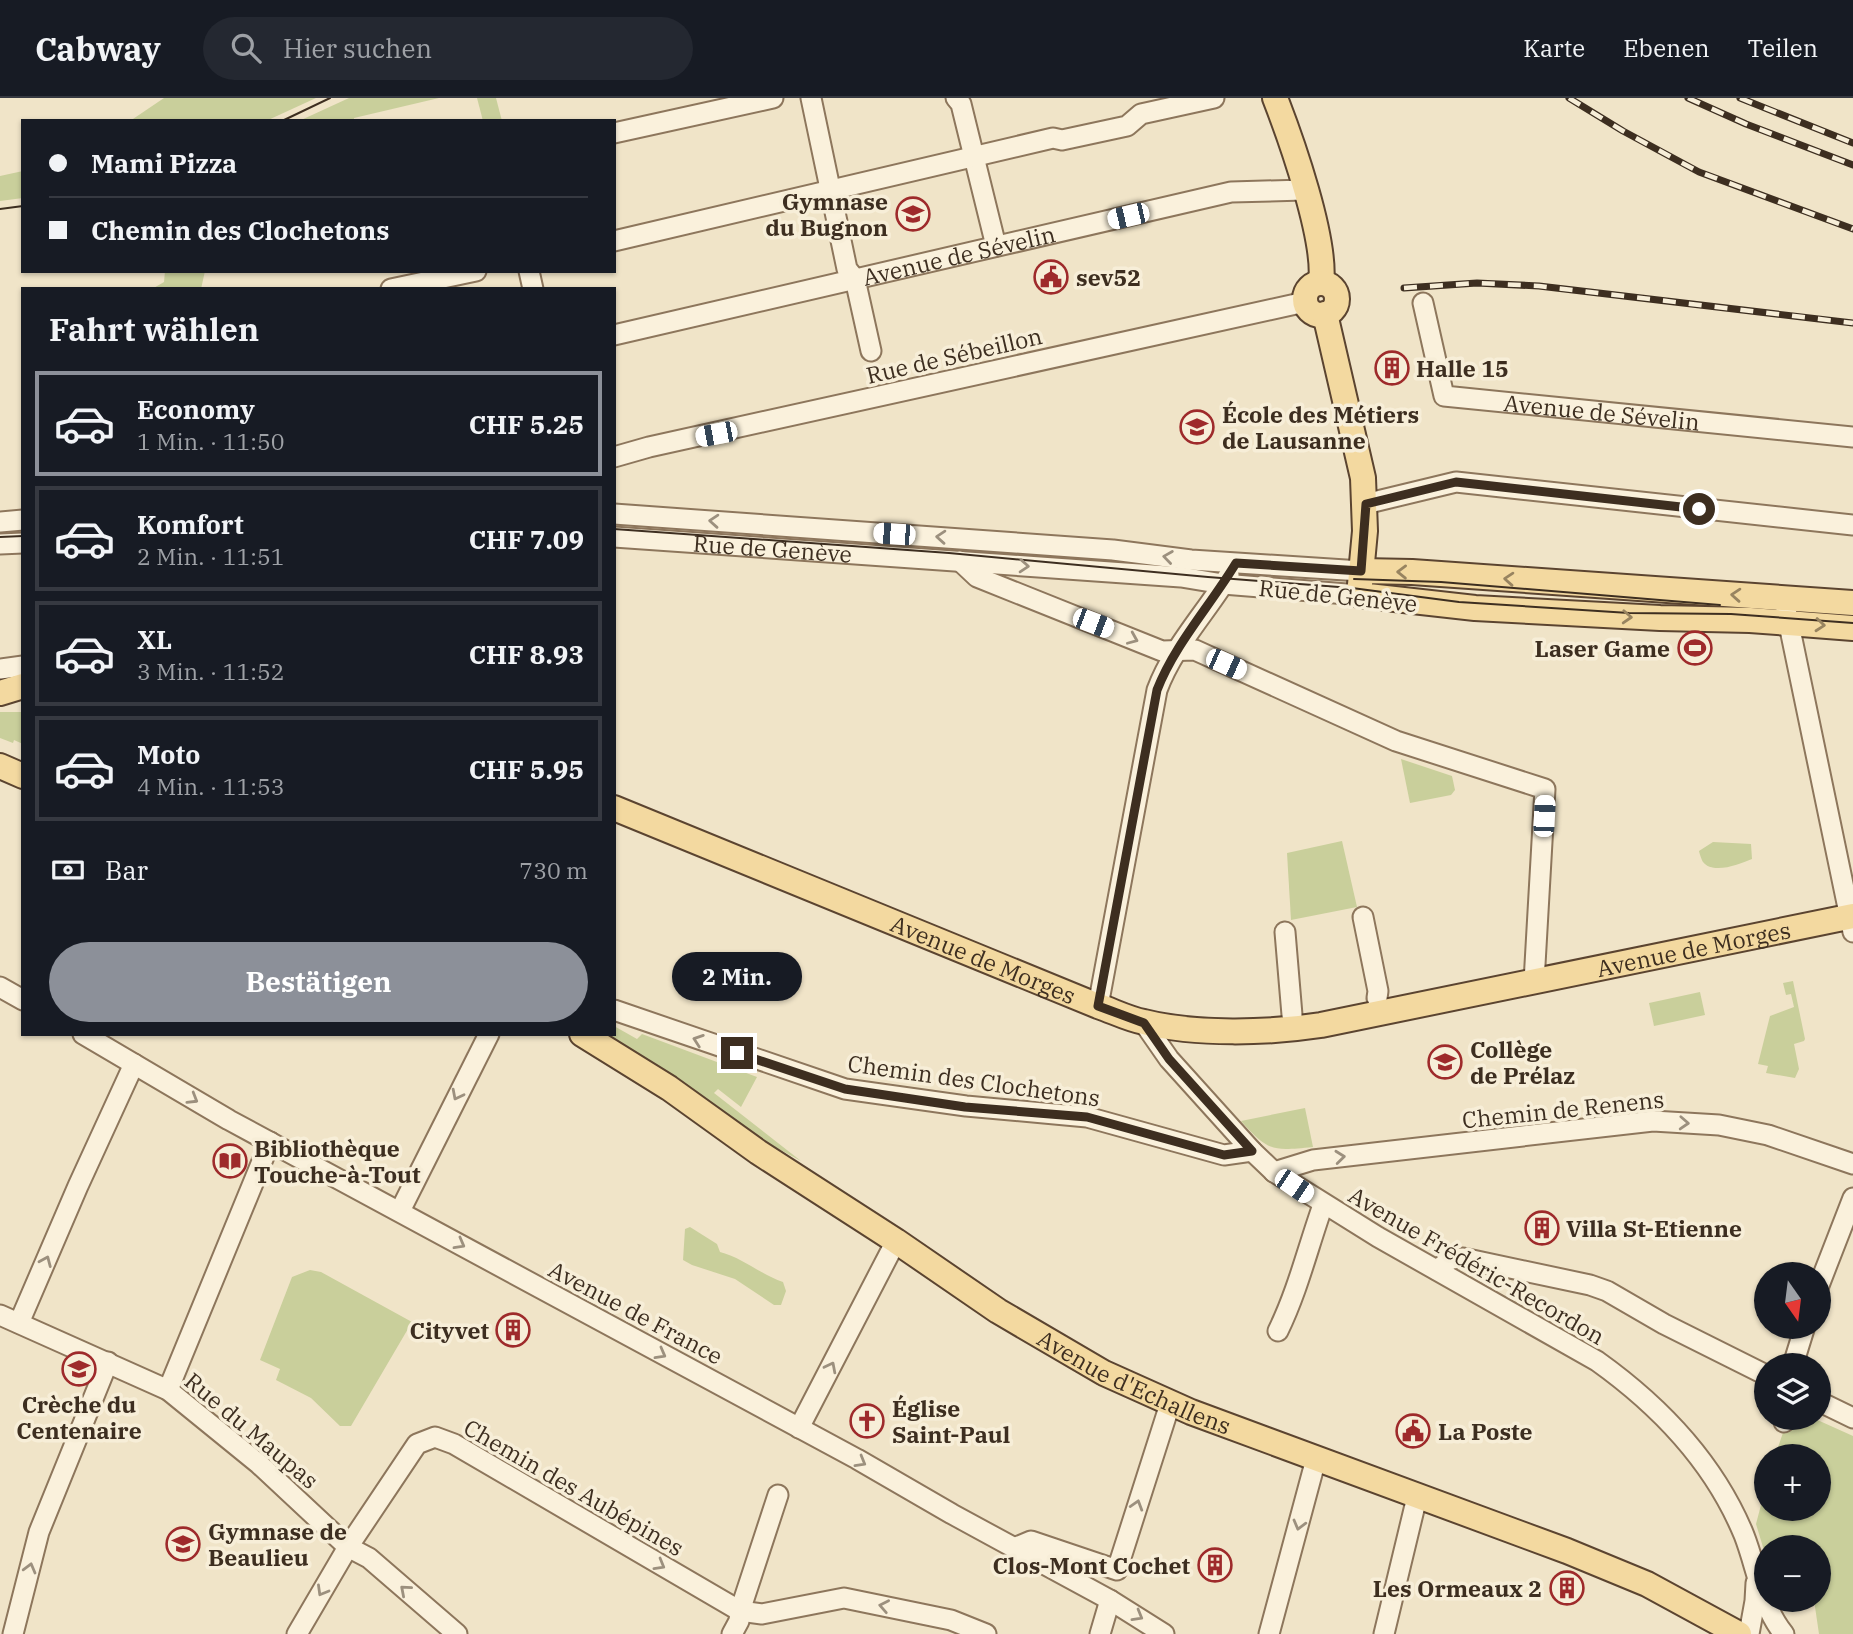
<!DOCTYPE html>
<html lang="de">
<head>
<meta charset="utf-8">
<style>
	:root { --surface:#171b24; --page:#242831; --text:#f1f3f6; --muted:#9ea1a6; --line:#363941; --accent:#8c9099 }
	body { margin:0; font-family:"IBM Plex Serif",serif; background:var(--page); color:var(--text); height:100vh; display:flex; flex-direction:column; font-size:26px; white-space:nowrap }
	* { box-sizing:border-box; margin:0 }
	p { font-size:23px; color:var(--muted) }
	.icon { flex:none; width:38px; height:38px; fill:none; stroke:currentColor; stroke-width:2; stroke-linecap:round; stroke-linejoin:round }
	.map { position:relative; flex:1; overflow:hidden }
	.sheet { position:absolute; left:21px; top:189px; width:595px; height:749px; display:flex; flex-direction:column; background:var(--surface); border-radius:0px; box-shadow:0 2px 5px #0004 }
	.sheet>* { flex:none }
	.hud { position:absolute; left:21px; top:21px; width:595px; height:154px; border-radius:0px; box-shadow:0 2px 5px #0004; display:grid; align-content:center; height:154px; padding:0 28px; background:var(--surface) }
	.needle { width:46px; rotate:166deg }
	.tools { position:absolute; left:1754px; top:1164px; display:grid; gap:14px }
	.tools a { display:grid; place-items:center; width:77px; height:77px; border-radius:50%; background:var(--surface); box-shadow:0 2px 5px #0004; font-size:35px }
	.end { position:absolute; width:32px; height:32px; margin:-16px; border:9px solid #3d2e20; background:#fff; box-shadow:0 0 0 4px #fff }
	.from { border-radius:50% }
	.bubble { position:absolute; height:49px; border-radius:24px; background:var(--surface); box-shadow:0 2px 5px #0004; font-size:23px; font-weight:700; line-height:49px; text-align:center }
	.car { position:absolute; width:21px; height:42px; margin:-21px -10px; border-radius:9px; box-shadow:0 0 5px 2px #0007; background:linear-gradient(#fff 24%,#345 0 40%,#fff 0 76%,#345 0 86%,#fff 0) }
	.hud b { display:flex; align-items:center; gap:24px; height:66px; font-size:26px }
	.hud b+b { border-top:2px solid var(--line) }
	.hud i { width:18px; height:18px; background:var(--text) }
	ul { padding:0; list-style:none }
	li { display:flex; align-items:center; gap:21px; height:105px; margin:0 14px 10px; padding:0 14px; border:4px solid var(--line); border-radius:0px }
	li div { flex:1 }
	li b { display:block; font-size:26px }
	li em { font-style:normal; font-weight:700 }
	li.selected { border-color:var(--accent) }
	li>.icon { width:63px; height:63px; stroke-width:1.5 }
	h2 { padding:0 28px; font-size:32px; line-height:84px }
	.pay { display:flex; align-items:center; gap:18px; height:77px; padding:0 28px; font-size:26px }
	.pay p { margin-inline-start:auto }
	.button { display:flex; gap:14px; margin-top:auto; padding:14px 28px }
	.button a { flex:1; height:80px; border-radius:42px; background:var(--accent); color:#fff; font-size:28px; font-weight:700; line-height:80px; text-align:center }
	header { display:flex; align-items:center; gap:42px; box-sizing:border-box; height:98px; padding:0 35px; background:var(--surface); border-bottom:2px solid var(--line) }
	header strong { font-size:33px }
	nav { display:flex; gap:38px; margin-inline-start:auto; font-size:24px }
	.search { width:490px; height:63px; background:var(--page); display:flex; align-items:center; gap:18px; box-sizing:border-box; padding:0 24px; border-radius:38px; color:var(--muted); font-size:26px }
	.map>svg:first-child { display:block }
	.green { fill:#c9cf9b }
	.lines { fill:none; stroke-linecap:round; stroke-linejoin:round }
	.minor-casing { stroke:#8d765c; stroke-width:23 }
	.major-casing { stroke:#5b4430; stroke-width:28 }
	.minor { stroke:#faf1dc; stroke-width:19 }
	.major { stroke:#f3d9a0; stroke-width:24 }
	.tram { stroke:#3d2e20; stroke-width:2 }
	.rail-casing { stroke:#3d2e20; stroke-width:7 }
	.rail { stroke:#f7eed8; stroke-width:4.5; stroke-dasharray:13; stroke-linecap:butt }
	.oneway { stroke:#9c907e }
	.oneway2 { stroke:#988460 }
	.route { stroke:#3d2e20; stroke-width:9 }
	.labels { text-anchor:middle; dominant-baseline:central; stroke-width:7; stroke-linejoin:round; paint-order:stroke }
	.poi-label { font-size:23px; font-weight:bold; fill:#3d2e20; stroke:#f7eed8; text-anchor:start }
	.street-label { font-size:23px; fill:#3d2e20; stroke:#f7eed8 }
</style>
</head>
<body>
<header>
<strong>Cabway</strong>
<div class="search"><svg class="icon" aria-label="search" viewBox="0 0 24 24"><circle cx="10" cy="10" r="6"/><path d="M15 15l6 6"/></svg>Hier suchen</div>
<nav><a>Karte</a><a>Ebenen</a><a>Teilen</a></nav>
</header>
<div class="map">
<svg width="1853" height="1536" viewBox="0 0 1853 1536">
	<rect width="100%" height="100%" fill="#f0e4c8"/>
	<g class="green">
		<polygon points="164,0 316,0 266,23 130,23"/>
		<polygon points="349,0 439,0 354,20 354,23 299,23"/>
		<polygon points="477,0 496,0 502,23 483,23"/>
		<polygon points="23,73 23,100 0,103 0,78"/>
		<polygon points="165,173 205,173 201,191 152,191 164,184"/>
		<polygon points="0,614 23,614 23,646 14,642 13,645 0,640"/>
		<polygon points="1401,661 1452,678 1455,692 1451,697 1410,705"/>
		<polygon points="1342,743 1357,809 1291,822 1287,755"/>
		<path d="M1713,744L1751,746L1752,761C1740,766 1713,777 1703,764C1702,763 1699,754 1699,753Z"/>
		<polygon points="1793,883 1805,941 1804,943 1794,946 1799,971 1795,980 1766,975 1768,968 1758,966 1770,918 1794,909 1791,896 1786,897 1783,885"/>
		<polygon points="1700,894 1705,917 1654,928 1649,905"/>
		<polygon points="614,928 637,941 642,936 757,979 741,1009 718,991 714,995 801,1063 762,1042 603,936 614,936"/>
		<path d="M1305,1010L1313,1049C1272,1053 1269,1054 1241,1023Z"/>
		<path d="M690,1129L717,1146L720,1154C743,1160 760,1176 783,1184L786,1193L781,1207H774L735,1181L692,1167L683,1162L685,1131Z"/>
		<polygon points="310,1172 321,1174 412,1224 351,1328 340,1328 311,1300 276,1282 280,1271 260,1262 292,1179"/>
		<polygon points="1794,1320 1813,1320 1853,1338 1853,1536 1819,1536 1814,1502 1818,1502 1818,1449 1766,1449 1766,1459 1756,1426 1766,1388 1766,1410 1818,1410 1818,1358 1775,1358 1787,1323"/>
	</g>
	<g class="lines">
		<defs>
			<g id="minor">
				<polyline points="811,0 847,171 855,181 871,253"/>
				<polyline points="956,0 961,6 996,148"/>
				<polyline points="614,35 773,0"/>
				<polyline points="614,143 1053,40 1062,42 1127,28 1141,16 1214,0"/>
				<polyline points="529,173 533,191"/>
				<polyline points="391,191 476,173"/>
				<path id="s1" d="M1423,205L1444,298L1853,339"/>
				<path id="s2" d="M614,237L1231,94L1304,92"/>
				<polyline points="614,359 649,349 1305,204"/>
				<polyline points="1365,406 1456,384 1853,427"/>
				<polyline points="614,416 1113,452 1191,462 1361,473"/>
				<polyline points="0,424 23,422"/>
				<path id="s3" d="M614,439L1181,479L1223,486L1359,497"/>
				<polyline points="0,446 23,445"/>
				<polyline points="960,463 977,479 1162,553 1195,552 1396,643 1545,691 1534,884"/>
				<polyline points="1786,512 1853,834"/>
				<polyline points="0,571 23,568"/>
				<polyline points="1363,819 1378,893 1377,900"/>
				<polyline points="1285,834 1292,917"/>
				<polyline points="0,889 23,902"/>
				<path d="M1098,908L1157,592C1173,549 1205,516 1229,477"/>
				<polyline points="614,912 845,991 966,1008 1087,1019 1224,1057 1252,1053"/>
				<path d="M1144,925L1169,961L1252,1053L1274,1074L1378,1139L1597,1263C1660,1308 1714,1364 1744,1437C1757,1470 1761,1508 1784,1536"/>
				<polyline points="83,936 229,1022 857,1361 952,1416 1110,1502 1164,1536"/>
				<polyline points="1274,1074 1313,1062 1653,1023 1719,1027 1768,1037 1853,1066"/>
				<polyline points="400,1113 489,936"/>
				<polyline points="1437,1172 1451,1161 1463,1160 1590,1187 1607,1193 1664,1226 1766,1277"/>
				<polyline points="1818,1190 1853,1100"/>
				<polyline points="0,1217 168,1292 259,1366 348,1449 369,1460 457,1536"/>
				<polyline points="19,1225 78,1088 134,966"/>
				<path d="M1278,1233C1298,1192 1308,1149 1323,1107"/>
				<polyline points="1793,1267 1805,1228"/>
				<polyline points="168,1292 270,1044"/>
				<polyline points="1818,1303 1853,1320"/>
				<polyline points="1784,1324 1785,1320"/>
				<polyline points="799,1330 896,1143"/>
				<polyline points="1014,1450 1031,1443 1117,1472 1170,1306"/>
				<polyline points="13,1536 39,1434 108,1264"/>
				<polyline points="297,1536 348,1449 417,1346 435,1339 454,1346 740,1513 762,1516 844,1500 951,1522 986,1536"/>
				<polyline points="732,1536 739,1523 740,1513 778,1397"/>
				<polyline points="1100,1536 1110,1502"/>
				<polyline points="1269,1536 1316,1361"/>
				<polyline points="1384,1536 1417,1399"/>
				<polyline points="1749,1536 1755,1503 1756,1485"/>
			</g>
			<g id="major">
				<path d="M1275,0C1291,41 1327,143 1321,185"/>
				<circle cx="1321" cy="201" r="16"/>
				<polyline points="1325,216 1363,380 1365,433 1359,497 1475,510 1660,520 1750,522 1853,530"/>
				<polyline points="1361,473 1412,474 1853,505"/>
				<polyline points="0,595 23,588"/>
				<polyline points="0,668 23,678"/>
				<path id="s4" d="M614,710L1098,908C1113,913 1128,921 1144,924C1196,937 1269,935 1321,927L1853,818"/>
				<path id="s5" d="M582,936L669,990L758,1054L896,1143L998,1213L1104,1275L1191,1314L1567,1453L1647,1486L1739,1536"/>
			</g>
		</defs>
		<use href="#minor" class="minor-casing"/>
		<use href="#major" class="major-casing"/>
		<use href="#minor" class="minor"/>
		<use href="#major" class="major"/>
		<g class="tram">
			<polyline points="282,23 330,0"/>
			<polyline points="0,111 23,108"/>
			<polyline points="614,431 949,455 1208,479 1352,490 1459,504 1629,515 1731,516 1853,525"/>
			<polyline points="0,439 23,438"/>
			<polyline points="1354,481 1441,484 1720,507"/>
		</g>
		<defs>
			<g id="rail">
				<polyline points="1569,0 1623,33 1699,74 1853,131"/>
				<polyline points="1688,0 1746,26 1853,67"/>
				<polyline points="1740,0 1853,45"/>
				<polyline points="1404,190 1477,185 1539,188 1853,225"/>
			</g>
		</defs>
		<use href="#rail" class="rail-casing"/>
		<use href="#rail" class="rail"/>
	</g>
	<defs><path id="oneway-chevron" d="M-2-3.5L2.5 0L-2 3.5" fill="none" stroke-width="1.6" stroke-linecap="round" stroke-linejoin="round" transform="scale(1.75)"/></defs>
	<g class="oneway">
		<use href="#oneway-chevron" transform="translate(714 423) rotate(-176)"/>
		<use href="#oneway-chevron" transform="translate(941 439) rotate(-176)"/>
		<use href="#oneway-chevron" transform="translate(1168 459) rotate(-172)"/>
		<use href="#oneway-chevron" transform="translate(1024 468) rotate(4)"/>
		<use href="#oneway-chevron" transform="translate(1133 541) rotate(23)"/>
		<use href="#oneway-chevron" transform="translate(698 942) rotate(-161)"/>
		<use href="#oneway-chevron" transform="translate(457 997) rotate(117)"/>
		<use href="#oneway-chevron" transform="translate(193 1001) rotate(31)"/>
		<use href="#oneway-chevron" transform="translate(1684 1025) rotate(3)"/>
		<use href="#oneway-chevron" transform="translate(1340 1059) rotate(-6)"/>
		<use href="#oneway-chevron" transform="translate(460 1146) rotate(29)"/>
		<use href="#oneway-chevron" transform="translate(46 1163) rotate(-67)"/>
		<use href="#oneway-chevron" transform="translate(661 1256) rotate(29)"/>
		<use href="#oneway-chevron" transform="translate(831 1269) rotate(-63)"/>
		<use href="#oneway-chevron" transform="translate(861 1364) rotate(30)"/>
		<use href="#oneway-chevron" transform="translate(1137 1407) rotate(-73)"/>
		<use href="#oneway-chevron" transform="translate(1299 1427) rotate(105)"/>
		<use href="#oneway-chevron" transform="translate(660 1467) rotate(30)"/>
		<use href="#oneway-chevron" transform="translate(30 1470) rotate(-75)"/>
		<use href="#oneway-chevron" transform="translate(405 1492) rotate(-139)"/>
		<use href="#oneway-chevron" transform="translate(322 1493) rotate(120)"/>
		<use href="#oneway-chevron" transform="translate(884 1508) rotate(-169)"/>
		<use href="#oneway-chevron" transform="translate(1138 1518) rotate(30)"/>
	</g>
	<g class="oneway2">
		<use href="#oneway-chevron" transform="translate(1402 474) rotate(-179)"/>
		<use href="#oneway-chevron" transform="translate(1509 481) rotate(-176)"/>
		<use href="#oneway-chevron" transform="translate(1736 497) rotate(-176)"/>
		<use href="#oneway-chevron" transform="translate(1627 519) rotate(3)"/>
		<use href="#oneway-chevron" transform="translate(1820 527) rotate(5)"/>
	</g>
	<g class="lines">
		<path class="route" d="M737,955L845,991L965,1009L1087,1019L1224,1057L1252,1053L1169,961L1144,925L1098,908L1157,592C1175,546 1210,508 1236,465L1361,473L1366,406L1456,384L1699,411"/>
	</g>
	<defs>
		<symbol id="school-ring" viewBox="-11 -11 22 22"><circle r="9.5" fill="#f7eed8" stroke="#9e2a2b" stroke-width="1.5"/><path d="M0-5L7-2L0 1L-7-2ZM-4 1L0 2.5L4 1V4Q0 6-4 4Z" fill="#9e2a2b"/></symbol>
		<symbol id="civic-ring" viewBox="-11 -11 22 22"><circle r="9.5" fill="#f7eed8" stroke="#9e2a2b" stroke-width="1.5"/><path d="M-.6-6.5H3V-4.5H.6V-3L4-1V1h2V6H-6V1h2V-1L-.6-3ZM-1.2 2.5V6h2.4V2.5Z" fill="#9e2a2b"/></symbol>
		<symbol id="building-ring" viewBox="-11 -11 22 22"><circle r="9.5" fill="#f7eed8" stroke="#9e2a2b" stroke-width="1.5"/><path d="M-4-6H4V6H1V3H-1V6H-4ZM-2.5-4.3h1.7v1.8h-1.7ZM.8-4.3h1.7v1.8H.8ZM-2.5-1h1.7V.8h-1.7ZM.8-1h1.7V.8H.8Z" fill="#9e2a2b"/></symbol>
		<symbol id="university-ring" viewBox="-11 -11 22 22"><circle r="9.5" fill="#f7eed8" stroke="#9e2a2b" stroke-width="1.5"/><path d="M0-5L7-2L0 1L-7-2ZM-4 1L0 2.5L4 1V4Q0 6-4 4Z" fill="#9e2a2b"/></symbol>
		<symbol id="stadium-ring" viewBox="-11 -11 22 22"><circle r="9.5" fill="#f7eed8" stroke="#9e2a2b" stroke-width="1.5"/><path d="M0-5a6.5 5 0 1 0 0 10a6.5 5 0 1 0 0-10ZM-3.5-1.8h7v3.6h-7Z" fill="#9e2a2b"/></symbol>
		<symbol id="library-ring" viewBox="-11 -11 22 22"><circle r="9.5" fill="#f7eed8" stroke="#9e2a2b" stroke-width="1.5"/><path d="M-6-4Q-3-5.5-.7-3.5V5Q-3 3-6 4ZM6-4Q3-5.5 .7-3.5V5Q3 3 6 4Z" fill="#9e2a2b"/></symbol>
		<symbol id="church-ring" viewBox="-11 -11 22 22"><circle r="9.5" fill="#f7eed8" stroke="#9e2a2b" stroke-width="1.5"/><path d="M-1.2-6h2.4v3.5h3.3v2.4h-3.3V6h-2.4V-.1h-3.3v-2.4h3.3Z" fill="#9e2a2b"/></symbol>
	</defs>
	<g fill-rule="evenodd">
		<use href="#school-ring" x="894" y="97" width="38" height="38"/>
		<use href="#civic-ring" x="1032" y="160" width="38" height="38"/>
		<use href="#building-ring" x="1373" y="251" width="38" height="38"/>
		<use href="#university-ring" x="1178" y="310" width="38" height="38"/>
		<use href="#stadium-ring" x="1676" y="531" width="38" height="38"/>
		<use href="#school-ring" x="1426" y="945" width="38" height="38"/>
		<use href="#library-ring" x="211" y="1044" width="38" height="38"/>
		<use href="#building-ring" x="1523" y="1111" width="38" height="38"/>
		<use href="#building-ring" x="494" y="1213" width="38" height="38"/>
		<use href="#school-ring" x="60" y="1252" width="38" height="38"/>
		<use href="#church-ring" x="848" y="1304" width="38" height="38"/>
		<use href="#civic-ring" x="1394" y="1314" width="38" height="38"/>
		<use href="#school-ring" x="164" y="1427" width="38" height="38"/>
		<use href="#building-ring" x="1196" y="1448" width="38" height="38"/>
		<use href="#building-ring" x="1548" y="1471" width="38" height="38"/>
	</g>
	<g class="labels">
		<g class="poi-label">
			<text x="888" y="103" text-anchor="end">Gymnase<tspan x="888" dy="26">du Bugnon</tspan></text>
			<text x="1076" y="179">sev52</text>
			<text x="1416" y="270">Halle 15</text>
			<text x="1222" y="316">École des Métiers<tspan x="1222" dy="26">de Lausanne</tspan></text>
			<text x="1670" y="550" text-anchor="end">Laser Game</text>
			<text x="1470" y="951">Collège<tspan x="1470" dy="26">de Prélaz</tspan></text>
			<text x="254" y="1050">Bibliothèque<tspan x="254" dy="26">Touche-à-Tout</tspan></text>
			<text x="1566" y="1130">Villa St-Etienne</text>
			<text x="489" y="1232" text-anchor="end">Cityvet</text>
			<text x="79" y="1306" text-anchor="middle">Crèche du<tspan x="79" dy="26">Centenaire</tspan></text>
			<text x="892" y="1310">Église<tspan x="892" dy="26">Saint-Paul</tspan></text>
			<text x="1438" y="1333">La Poste</text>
			<text x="208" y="1433">Gymnase de<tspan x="208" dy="26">Beaulieu</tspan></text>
			<text x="1190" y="1467" text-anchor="end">Clos-Mont Cochet</text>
			<text x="1542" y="1490" text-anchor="end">Les Ormeaux 2</text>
		</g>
		<g class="street-label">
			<text stroke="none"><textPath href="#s2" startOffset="354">Avenue de Sévelin</textPath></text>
			<text transform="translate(954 257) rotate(-13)">Rue de Sébeillon</text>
			<text stroke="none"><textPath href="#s1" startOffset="254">Avenue de Sévelin</textPath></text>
			<text stroke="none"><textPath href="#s3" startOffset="159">Rue de Genève</textPath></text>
			<text transform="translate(1338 497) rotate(6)">Rue de Genève</text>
			<text stroke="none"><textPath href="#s4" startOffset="1130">Avenue de Morges</textPath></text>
			<text stroke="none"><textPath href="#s4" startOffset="399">Avenue de Morges</textPath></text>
			<text transform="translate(974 982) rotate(8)">Chemin des Clochetons</text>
			<text transform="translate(1563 1011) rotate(-6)">Chemin de Renens</text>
			<text transform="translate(1477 1167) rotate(30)">Avenue Frédéric-Recordon</text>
			<text transform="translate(636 1214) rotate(28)">Avenue de France</text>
			<text stroke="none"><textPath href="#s5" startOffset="654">Avenue d'Echallens</textPath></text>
			<text transform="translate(252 1332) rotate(40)">Rue du Maupas</text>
			<text transform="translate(574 1389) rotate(30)">Chemin des Aubépines</text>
		</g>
	</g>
</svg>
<div class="tools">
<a><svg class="needle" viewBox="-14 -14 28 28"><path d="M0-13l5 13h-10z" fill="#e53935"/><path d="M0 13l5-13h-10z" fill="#9ea1a6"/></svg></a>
<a><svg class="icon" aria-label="layers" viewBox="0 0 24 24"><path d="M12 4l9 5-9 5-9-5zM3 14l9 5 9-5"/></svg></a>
<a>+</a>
<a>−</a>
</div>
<i class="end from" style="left:1699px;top:411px"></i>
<i class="end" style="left:737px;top:955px"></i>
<div class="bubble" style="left:672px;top:854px;width:130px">2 Min.</div>
<i class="car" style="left:1128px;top:118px;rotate:257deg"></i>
<i class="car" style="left:716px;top:336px;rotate:259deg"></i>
<i class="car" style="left:894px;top:436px;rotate:274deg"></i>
<i class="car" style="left:1093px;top:525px;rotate:111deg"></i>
<i class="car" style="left:1226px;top:566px;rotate:114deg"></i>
<i class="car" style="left:1544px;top:718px;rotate:3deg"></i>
<i class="car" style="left:1294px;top:1088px;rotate:124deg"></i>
<div class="hud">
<b><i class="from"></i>Mami Pizza</b>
<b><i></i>Chemin des Clochetons</b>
</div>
<section class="sheet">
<h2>Fahrt wählen</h2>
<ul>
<li class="selected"><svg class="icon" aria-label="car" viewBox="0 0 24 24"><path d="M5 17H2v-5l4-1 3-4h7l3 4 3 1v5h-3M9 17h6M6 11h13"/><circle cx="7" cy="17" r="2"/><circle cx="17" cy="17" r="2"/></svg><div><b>Economy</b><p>1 Min. · 11:50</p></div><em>CHF 5.25</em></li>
<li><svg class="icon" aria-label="car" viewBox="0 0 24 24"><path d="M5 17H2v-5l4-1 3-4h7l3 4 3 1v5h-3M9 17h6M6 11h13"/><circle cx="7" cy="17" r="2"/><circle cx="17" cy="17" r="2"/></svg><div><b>Komfort</b><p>2 Min. · 11:51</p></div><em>CHF 7.09</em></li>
<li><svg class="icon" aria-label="car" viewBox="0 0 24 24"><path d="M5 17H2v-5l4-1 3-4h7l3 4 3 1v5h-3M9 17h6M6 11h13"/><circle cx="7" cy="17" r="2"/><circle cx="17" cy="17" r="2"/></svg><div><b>XL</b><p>3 Min. · 11:52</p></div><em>CHF 8.93</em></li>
<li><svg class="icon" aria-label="car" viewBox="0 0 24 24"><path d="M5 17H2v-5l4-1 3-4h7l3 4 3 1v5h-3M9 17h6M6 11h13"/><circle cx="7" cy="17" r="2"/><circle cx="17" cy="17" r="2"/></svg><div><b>Moto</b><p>4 Min. · 11:53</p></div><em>CHF 5.95</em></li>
</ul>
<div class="pay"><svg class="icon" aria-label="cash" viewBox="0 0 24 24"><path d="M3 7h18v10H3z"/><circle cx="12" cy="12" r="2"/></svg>Bar<p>730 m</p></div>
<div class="button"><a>Bestätigen</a></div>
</section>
</div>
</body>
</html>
